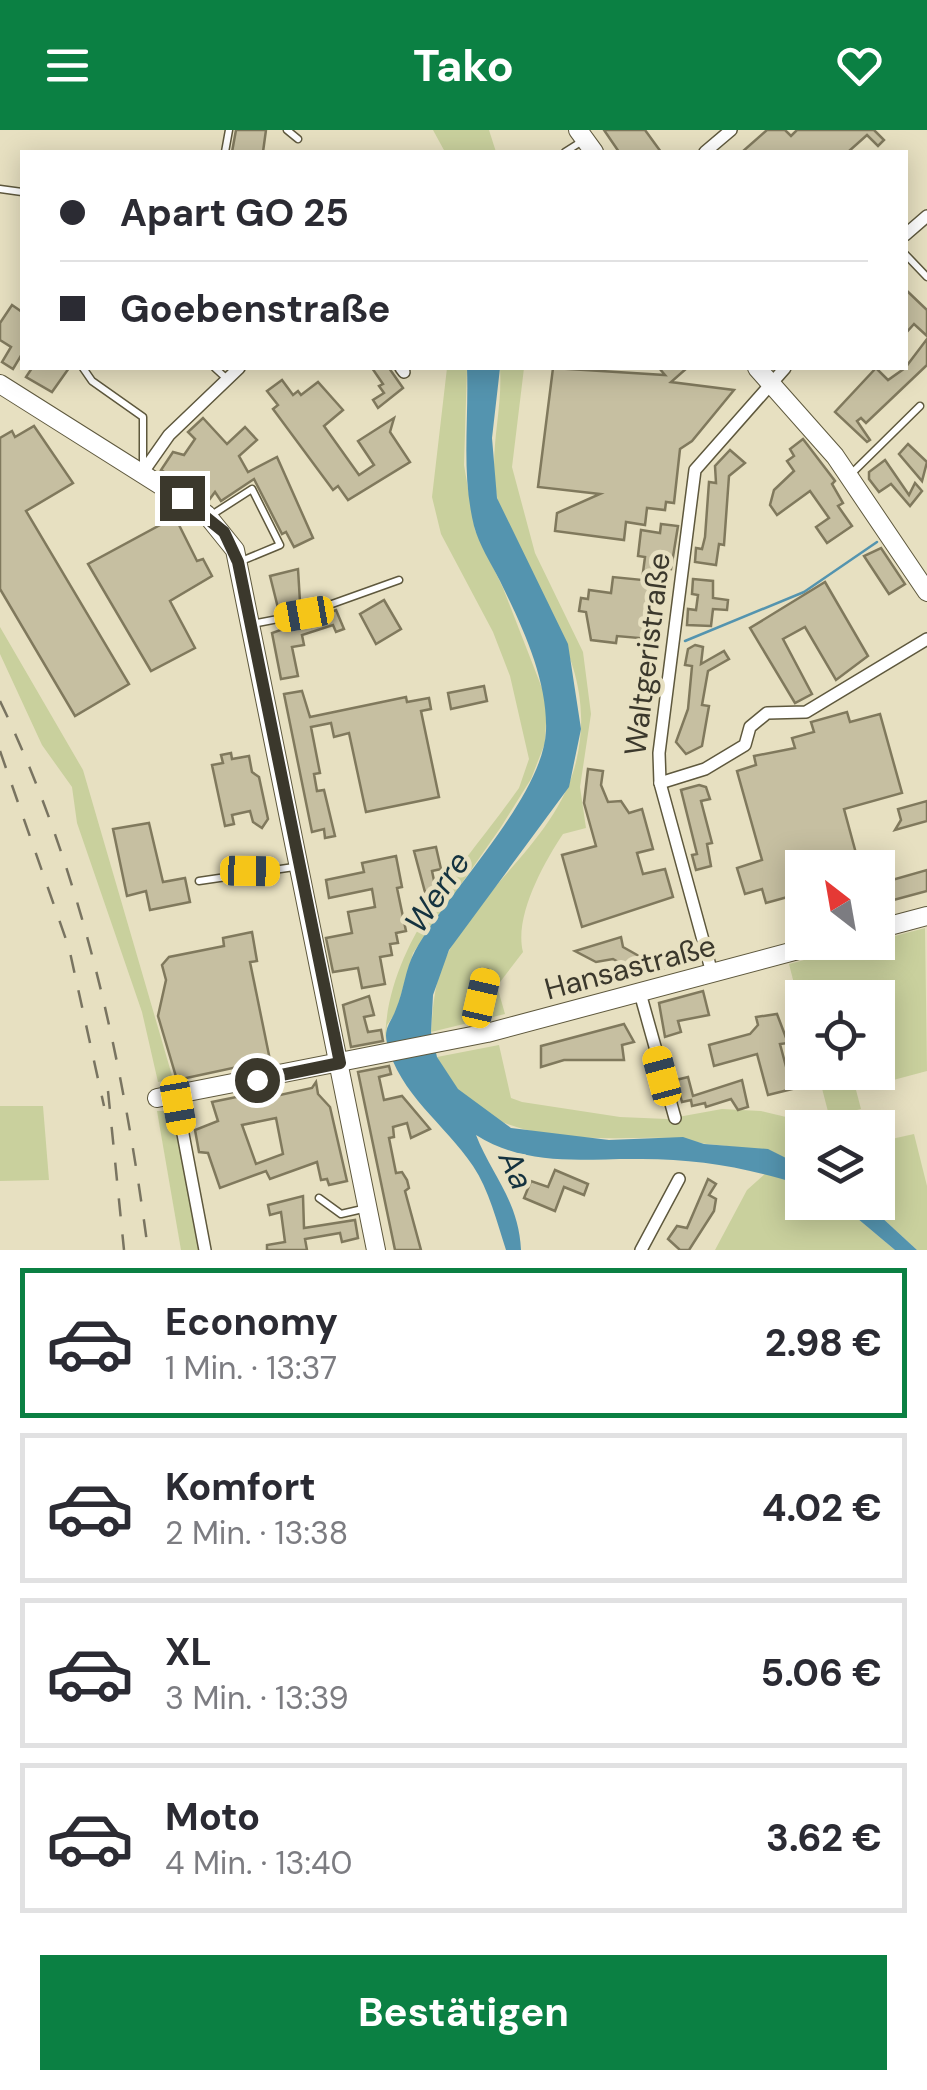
<!DOCTYPE html>
<html lang="de">
<head>
<meta charset="utf-8">
<style>
	:root { --surface:#fff; --page:#f2f2f3; --text:#2b2b33; --muted:#7c7c81; --line:#e1e1e2; --accent:#0b8043 }
	body { margin:0; font-family:"DM Sans",sans-serif; background:var(--page); color:var(--text); height:100vh; display:flex; flex-direction:column; font-size:38px; white-space:nowrap }
	* { box-sizing:border-box; margin:0 }
	p { font-size:32px; color:var(--muted) }
	.icon { flex:none; width:55px; height:55px; fill:none; stroke:currentColor; stroke-width:2; stroke-linecap:round; stroke-linejoin:round }
	.map { position:relative; height:1120px; overflow:hidden }
	.drawer { display:flex; flex-direction:column; background:var(--surface); flex:1 }
	.drawer>* { flex:none }
	.top-card { position:absolute; left:20px; top:20px; width:888px; height:220px; border-radius:0px; box-shadow:0 5px 25px #0003; display:grid; align-content:center; height:220px; padding:0 40px; background:var(--surface) }
	.needle { width:65px; rotate:329deg }
	.buttons { position:absolute; left:785px; top:720px; display:grid; gap:20px }
	.buttons a { display:grid; place-items:center; width:110px; height:110px; border-radius:0px; background:var(--surface); box-shadow:0 5px 25px #0003; font-size:50px }
	.end { position:absolute; width:45px; height:45px; margin:-22px; border:12px solid #3b382c; background:#fff; box-shadow:0 0 0 5px #fff }
	.from { border-radius:50% }
	.car { position:absolute; width:30px; height:60px; margin:-30px -15px; border-radius:12px; box-shadow:0 0 8px 2px #0007; background:linear-gradient(#f5c518 24%,#345 0 40%,#f5c518 0 76%,#345 0 86%,#f5c518 0) }
	.top-card b { display:flex; align-items:center; gap:35px; height:95px; font-size:38px }
	.top-card b+b { border-top:2px solid var(--line) }
	.top-card i { width:25px; height:25px; background:var(--text) }
	ul { padding:18px 0 0; list-style:none }
	li { display:flex; align-items:center; gap:30px; height:150px; margin:0 20px 15px; padding:0 20px; border:5px solid var(--line); border-radius:0px }
	li div { flex:1 }
	li b { display:block; font-size:38px }
	li em { font-style:normal; font-weight:700 }
	li.on { border-color:var(--accent) }
	li>.icon { width:90px; height:90px; stroke-width:1.5 }
	.primary-button { display:flex; gap:20px; margin-top:auto; padding:20px 40px }
	.primary-button a { flex:1; height:115px; border-radius:0px; background:var(--accent); color:#fff; font-size:40px; font-weight:700; line-height:115px; text-align:center }
	header { display:flex; justify-content:space-between; align-items:center; height:130px; padding:0 40px; background:var(--accent); color:#fff; font-size:45px; font-weight:700 }
	.map>svg:first-child { display:block }
	.green { fill:#c9d09d }
	.water { fill:#5494af }
	.lines { fill:none; stroke-linecap:round; stroke-linejoin:round }
	.stream { stroke:#5494af; stroke-width:2.5 }
	.building { fill:#c6bfa1; stroke:#80795d; stroke-width:2.5; fill-rule:evenodd }
	.lane-casing { stroke:#5e583d; stroke-width:9 }
	.street-casing { stroke:#5e583d; stroke-width:14 }
	.secondary-casing { stroke:#5e583d; stroke-width:20 }
	.lane { stroke:#fff; stroke-width:6 }
	.street { stroke:#fff; stroke-width:11 }
	.secondary { stroke:#fff; stroke-width:18 }
	.rail { stroke:#797461; stroke-width:2.5; stroke-dasharray:18 18; stroke-linecap:butt }
	.route { stroke:#3b382c; stroke-width:12 }
	.labels { text-anchor:middle; dominant-baseline:central; stroke-width:9; stroke-linejoin:round; paint-order:stroke }
	.street-label { font-size:30px; fill:#3b382c; stroke:#e7e0c1 }
	.water-label { font-size:32px; font-style:italic; fill:#14323f; stroke:#e7e0c1 }
</style>
</head>
<body>
<header><svg class="icon" aria-label="menu" viewBox="0 0 24 24"><path d="M4 6h16M4 12h16M4 18h16"/></svg>Tako<svg class="icon" aria-label="heart" viewBox="0 0 24 24"><path d="M12 20l-8-8c-3-5 5-10 8-4 3-6 11-1 8 4z"/></svg></header>
<div class="map">
<svg width="927" height="1120" viewBox="0 0 927 1120">
	<rect width="100%" height="100%" fill="#e7e0c1"/>
	<g class="green">
		<polygon points="433,0 489,0 496,22 445,22"/>
		<path d="M447,238H467L464,335L475,400L503,458L547,571L545,613L531,649L501,697L413,823L396,882L387,895L385,911C387,811 464,736 519,658L529,629L510,546L493,502L441,404L432,367Z"/>
		<path d="M500,238H524L512,337L535,423L583,522L591,584L580,657L586,698L563,704C543,734 514,787 523,822L497,856L505,884L431,902C433,873 435,847 449,821C484,754 558,707 576,632C603,518 517,462 497,367C488,322 503,281 500,238Z"/>
		<polygon points="0,497 83,640 173,949 158,952 142,882 77,693 72,657 42,615 0,524"/>
		<polygon points="925,798 927,941 856,960 861,979 845,983 848,997 832,997 818,943 878,942 878,868 802,868 802,885 789,834"/>
		<path d="M499,915L511,968L522,972L620,987L667,989L722,979L761,981L828,997L802,998V1036C773,1019 742,1018 707,1014C697,1013 688,1008 677,1008C593,1006 479,1024 437,927Z"/>
		<polygon points="0,976 43,976 49,1050 0,1051"/>
		<polygon points="157,981 169,981 179,992 201,1120 181,1120"/>
		<polygon points="914,1004 927,1056 927,1120 917,1120 866,1073 878,1072 878,1012"/>
		<polygon points="766,1043 802,1055 802,1072 839,1073 895,1120 715,1120 747,1060"/>
	</g>
	<g class="water">
		<path d="M467,238H500L492,308L497,368L568,514L581,599L569,657L449,820L433,865L431,902L437,927L458,959L511,998L609,1010L683,1007L704,1014L768,1019L802,1036V1055C749,1038 698,1029 642,1029C582,1028 529,1038 476,1005C491,1044 519,1071 521,1120H506C497,1092 489,1060 473,1036C445,994 399,964 387,913C383,898 392,891 396,879C404,860 405,839 415,821C448,761 543,667 546,601C548,550 522,496 500,451C491,433 479,415 474,396C461,343 469,291 467,238Z"/>
		<polygon points="839,1073 866,1073 917,1120 895,1120"/>
	</g>
	<g class="lines">
		<polyline class="stream" points="685,511 804,462 877,412"/>
	</g>
	<g class="building">
		<polygon points="236,0 266,0 263,22 232,22"/>
		<polygon points="604,0 645,0 661,22 619,22"/>
		<polygon points="767,0 785,0 791,6 797,0 874,0 884,10 878,16 867,5 848,22 742,22"/>
		<polygon points="905,159 927,180 927,206 914,194 905,204"/>
		<polygon points="12,175 22,182 22,224 13,239 2,232 11,217 0,210 0,193"/>
		<polygon points="927,209 927,235 866,293 861,288 857,291 870,310 867,312 835,282 876,238 888,250 905,238"/>
		<polygon points="32,238 69,238 52,262 26,247"/>
		<polygon points="372,238 389,238 403,258 378,278 373,270 384,263 379,256 383,254"/>
		<polygon points="553,238 665,245 659,238 687,238 671,252 734,260 692,311 680,319 674,373 666,372 665,380 647,378 645,395 626,392 624,410 555,401 557,383 600,364 538,357"/>
		<polygon points="282,250 293,265 298,261 301,265 318,252 343,280 324,296 359,345 374,335 358,311 394,288 390,302 410,332 348,370 338,356 333,360 273,279 278,275 267,261"/>
		<polygon points="203,288 227,314 245,297 257,310 239,326 248,342 277,327 313,408 294,417 286,402 282,404 254,349 221,371 215,362 209,370 161,340 173,322 184,325 195,309 188,302"/>
		<polygon points="34,296 73,353 26,381 129,554 75,586 0,459 0,308 12,301 15,307"/>
		<polygon points="803,309 835,351 832,354 843,373 838,376 852,396 827,413 816,397 829,388 810,361 777,385 770,375 774,360 794,341 787,331 794,326 790,319"/>
		<polygon points="908,314 927,332 922,351 899,324"/>
		<polygon points="730,320 745,333 729,346 724,415 719,414 716,435 695,432 696,418 702,419 705,407 709,352 716,353 715,336"/>
		<polygon points="885,330 909,365 915,353 922,361 910,376 891,354 879,362 869,349 869,342"/>
		<polygon points="175,387 197,431 203,429 212,446 170,471 195,518 151,541 88,434"/>
		<polygon points="661,394 678,396 671,439 663,438 660,460 656,460 650,509 617,506 616,513 591,510 586,482 579,481 581,468 588,469 589,460 611,463 613,447 642,450 645,427 638,426 641,400 660,403"/>
		<polygon points="881,418 905,454 889,464 864,426"/>
		<polygon points="298,439 300,472 278,478 270,446"/>
		<polygon points="693,449 713,451 713,468 728,470 727,480 713,479 711,496 687,495 688,479 696,480 698,465 692,464"/>
		<polygon points="825,452 868,526 836,550 805,497 783,509 812,564 795,573 750,498"/>
		<polygon points="384,470 401,499 376,514 360,484"/>
		<polygon points="336,480 344,499 336,502 333,495 302,505 304,515 292,517 298,546 281,549 272,503"/>
		<polygon points="695,515 703,517 701,534 724,521 729,529 708,541 702,575 709,576 702,616 686,624 676,612 688,579 692,536 685,535 688,519"/>
		<polygon points="484,556 487,571 451,579 448,563"/>
		<polygon points="302,561 310,587 406,567 407,572 429,568 431,579 421,581 439,667 366,682 349,603 334,607 331,593 311,597 320,643 314,644 317,661 324,660 335,706 325,708 324,699 312,702 284,564"/>
		<polygon points="847,582 850,592 880,584 902,663 844,679 857,727 796,740 802,763 766,773 762,759 745,764 737,738 762,730 737,641 756,635 754,626 795,618 792,608 814,602 811,592"/>
		<polygon points="231,623 232,629 249,626 252,642 259,647 268,689 262,698 253,692 250,681 232,685 234,694 225,696 212,635 223,633 221,625"/>
		<polygon points="588,639 603,641 601,655 608,672 621,671 629,683 642,679 653,719 637,723 643,744 665,739 673,767 582,797 562,725 596,716 584,673"/>
		<polygon points="699,655 706,657 710,669 701,671 712,713 707,714 711,736 696,740 692,725 697,724 681,660"/>
		<polygon points="927,671 927,691 895,700 901,690 898,679"/>
		<polygon points="149,693 163,752 185,748 190,772 150,780 146,761 127,766 113,699"/>
		<polygon points="436,717 441,739 432,741 436,760 425,762 414,721"/>
		<polygon points="396,726 402,757 397,758 406,801 396,803 398,813 390,814 392,825 380,827 385,854 362,858 358,838 333,842 326,808 352,803 348,782 375,777 372,759 329,768 326,750 364,742 362,733"/>
		<polygon points="927,740 927,761 886,772 878,758 878,754"/>
		<polygon points="252,802 257,831 250,832 270,930 177,950 158,886 166,850 162,835 169,827 224,816 223,808"/>
		<polygon points="621,807 623,817 662,839 641,845 613,829 596,832 575,821"/>
		<polygon points="703,861 709,885 678,891 681,902 665,907 659,873"/>
		<polygon points="369,866 374,885 364,887 368,902 381,900 383,911 351,917 343,875"/>
		<polygon points="777,884 788,913 780,914 792,959 768,965 757,924 714,936 709,915 750,904 758,895 756,887"/>
		<polygon points="624,894 634,912 622,915 624,930 564,930 541,937 541,916"/>
		<polygon points="389,936 391,944 379,947 384,970 402,966 430,999 411,1008 407,993 393,997 394,1007 389,1008 396,1043 402,1042 407,1050 409,1058 405,1061 421,1120 395,1120 358,942"/>
		<polygon points="688,947 693,966 742,950 748,977 738,980 731,969 706,977 705,973 692,976 691,970 682,972 676,950"/>
		<path d="M316,952L318,964L330,977L347,1051L329,1055L327,1049L321,1050L317,1032L270,1049L266,1041L220,1058L208,1023L199,1022L195,1000L218,991L212,972L261,962L262,969L312,958ZM276,988L283,1024L256,1034L242,995Z"/>
		<polygon points="555,1040 588,1054 584,1065 564,1057 555,1081 524,1068 531,1051 548,1057"/>
		<polygon points="708,1049 716,1054 709,1065 716,1069 714,1081 689,1120 680,1120 668,1109 677,1096 687,1098"/>
		<polygon points="303,1066 304,1098 355,1090 358,1108 342,1112 340,1103 305,1109 307,1120 267,1120 267,1115 285,1112 281,1082 270,1085 268,1075"/>
	</g>
	<g class="lines">
		<defs>
			<g id="lane">
				<polyline points="287,0 298,9"/>
				<polyline points="225,22 229,0"/>
				<polyline points="565,22 584,10"/>
				<polyline points="0,59 22,62"/>
				<polyline points="905,124 927,147"/>
				<polyline points="83,238 92,251 143,287 143,340"/>
				<polyline points="215,238 227,249"/>
				<polyline points="850,345 920,276"/>
				<polyline points="210,386 252,359 280,415 239,432"/>
				<polyline points="252,494 304,484 399,450"/>
				<polyline points="199,751 294,737"/>
				<polyline points="487,902 481,869 487,843"/>
				<polyline points="319,1068 341,1084 367,1078"/>
			</g>
			<g id="street">
				<polyline points="705,22 731,0"/>
				<polyline points="905,105 927,86"/>
				<polyline points="401,238 404,242"/>
				<polyline points="143,342 169,305 239,238"/>
				<polyline points="660,653 705,639 745,615 750,597 767,583 806,582 927,509"/>
				<polyline points="712,843 660,653 659,623 695,340 785,238"/>
				<polyline points="640,863 675,988"/>
				<polyline points="176,967 205,1120"/>
				<polyline points="641,1120 679,1049"/>
			</g>
			<g id="secondary">
				<polyline points="578,0 594,22"/>
				<polyline points="757,238 835,326 927,462"/>
				<polyline points="0,254 206,384 235,420 376,1120"/>
				<polyline points="878,799 927,786"/>
				<polyline points="157,968 487,903 828,812"/>
			</g>
		</defs>
		<use href="#lane" class="lane-casing"/>
		<use href="#street" class="street-casing"/>
		<use href="#secondary" class="secondary-casing"/>
		<use href="#lane" class="lane"/>
		<use href="#street" class="street"/>
		<use href="#secondary" class="secondary"/>
		<g class="rail">
			<path d="M0,571C83,744 123,931 148,1120"/>
			<polyline points="0,621 69,818 104,976"/>
			<polyline points="108,961 124,1120"/>
		</g>
	</g>
	<g class="lines">
		<polyline class="route" points="182,368 224,402 238,432 340,933 257,950"/>
	</g>
	<g class="labels">
		<g class="street-label">
			<text transform="translate(647 524) rotate(-83)">Waltgeristraße</text>
			<text transform="translate(630 837) rotate(-15)">Hansastraße</text>
		</g>
		<g class="water-label">
			<text transform="translate(437 762) rotate(-56)">Werre</text>
			<text transform="translate(516 1040) rotate(66)">Aa</text>
		</g>
	</g>
</svg>
<div class="buttons">
<a><svg class="needle" viewBox="-14 -14 28 28"><path d="M0-13l5 13h-10z" fill="#e53935"/><path d="M0 13l5-13h-10z" fill="#7c7c81"/></svg></a>
<a><svg class="icon" aria-label="locate" viewBox="0 0 24 24"><circle cx="12" cy="12" r="6"/><path d="M12 2v4M12 18v4M2 12h4M18 12h4"/></svg></a>
<a><svg class="icon" aria-label="layers" viewBox="0 0 24 24"><path d="M12 4l9 5-9 5-9-5zM3 14l9 5 9-5"/></svg></a>
</div>
<i class="end from" style="left:257px;top:950px"></i>
<i class="end" style="left:182px;top:368px"></i>
<i class="car" style="left:304px;top:484px;rotate:260deg"></i>
<i class="car" style="left:250px;top:741px;rotate:91deg"></i>
<i class="car" style="left:481px;top:868px;rotate:13deg"></i>
<i class="car" style="left:662px;top:946px;rotate:345deg"></i>
<i class="car" style="left:178px;top:975px;rotate:170deg"></i>
<div class="top-card">
<b><i class="from"></i>Apart GO 25</b>
<b><i></i>Goebenstraße</b>
</div>
</div>
<section class="drawer">
<ul>
<li class="on"><svg class="icon" aria-label="car" viewBox="0 0 24 24"><path d="M5 17H2v-5l4-1 3-4h7l3 4 3 1v5h-3M9 17h6M6 11h13"/><circle cx="7" cy="17" r="2"/><circle cx="17" cy="17" r="2"/></svg><div><b>Economy</b><p>1 Min. · 13:37</p></div><em>2.98 €</em></li>
<li><svg class="icon" aria-label="car" viewBox="0 0 24 24"><path d="M5 17H2v-5l4-1 3-4h7l3 4 3 1v5h-3M9 17h6M6 11h13"/><circle cx="7" cy="17" r="2"/><circle cx="17" cy="17" r="2"/></svg><div><b>Komfort</b><p>2 Min. · 13:38</p></div><em>4.02 €</em></li>
<li><svg class="icon" aria-label="car" viewBox="0 0 24 24"><path d="M5 17H2v-5l4-1 3-4h7l3 4 3 1v5h-3M9 17h6M6 11h13"/><circle cx="7" cy="17" r="2"/><circle cx="17" cy="17" r="2"/></svg><div><b>XL</b><p>3 Min. · 13:39</p></div><em>5.06 €</em></li>
<li><svg class="icon" aria-label="car" viewBox="0 0 24 24"><path d="M5 17H2v-5l4-1 3-4h7l3 4 3 1v5h-3M9 17h6M6 11h13"/><circle cx="7" cy="17" r="2"/><circle cx="17" cy="17" r="2"/></svg><div><b>Moto</b><p>4 Min. · 13:40</p></div><em>3.62 €</em></li>
</ul>
<div class="primary-button"><a>Bestätigen</a></div>
</section>
</body>
</html>
